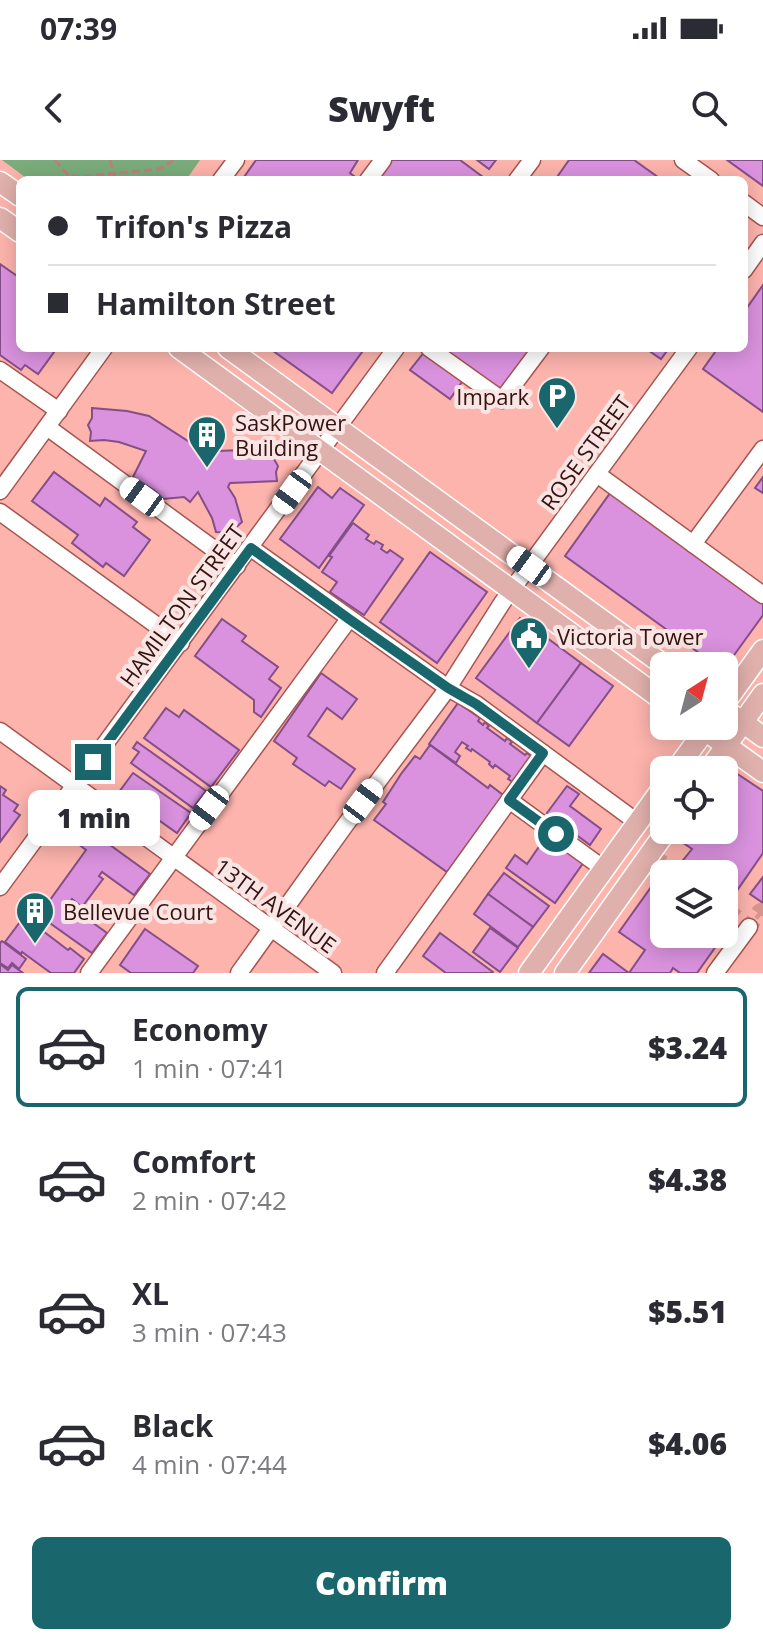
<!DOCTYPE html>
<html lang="en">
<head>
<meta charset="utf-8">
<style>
	:root { --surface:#fff; --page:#f7f7f7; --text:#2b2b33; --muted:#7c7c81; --line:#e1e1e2; --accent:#19666d }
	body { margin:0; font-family:"Open Sans",sans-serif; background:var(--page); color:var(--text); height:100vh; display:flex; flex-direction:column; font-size:30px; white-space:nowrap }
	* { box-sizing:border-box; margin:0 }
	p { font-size:26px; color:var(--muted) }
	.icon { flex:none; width:44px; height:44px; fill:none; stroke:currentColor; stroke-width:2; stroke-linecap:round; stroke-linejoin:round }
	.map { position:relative; height:813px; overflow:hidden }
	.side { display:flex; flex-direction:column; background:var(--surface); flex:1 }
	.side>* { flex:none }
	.top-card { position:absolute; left:16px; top:16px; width:732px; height:176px; border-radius:12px; box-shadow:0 4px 20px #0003; display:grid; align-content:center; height:176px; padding:0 32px; background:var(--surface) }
	.needle { width:52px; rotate:36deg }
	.buttons { position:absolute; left:650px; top:492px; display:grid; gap:16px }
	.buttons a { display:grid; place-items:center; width:88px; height:88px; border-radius:12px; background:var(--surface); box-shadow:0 4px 20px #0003; font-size:40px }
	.end { position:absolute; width:36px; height:36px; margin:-18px; border:10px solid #19666d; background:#fff; box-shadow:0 0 0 4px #fff }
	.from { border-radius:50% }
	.bubble { position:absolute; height:56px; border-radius:12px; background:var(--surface); box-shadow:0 4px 20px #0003; font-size:26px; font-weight:800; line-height:56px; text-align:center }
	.car { position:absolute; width:24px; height:48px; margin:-24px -12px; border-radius:10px; box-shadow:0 0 6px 2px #0007; background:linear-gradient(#fff 24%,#345 0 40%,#fff 0 76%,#345 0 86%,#fff 0) }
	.top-card b { display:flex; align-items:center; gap:28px; height:76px; font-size:30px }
	.top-card b+b { border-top:2px solid var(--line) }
	.top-card i { width:20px; height:20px; background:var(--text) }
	ul { padding:14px 0 0; list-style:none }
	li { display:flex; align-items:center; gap:24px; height:120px; margin:0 16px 12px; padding:0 16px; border:4px solid transparent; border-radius:12px }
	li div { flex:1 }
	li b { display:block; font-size:30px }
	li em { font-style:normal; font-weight:800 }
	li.on { border-color:var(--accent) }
	li>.icon { width:72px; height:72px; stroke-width:1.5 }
	.action { display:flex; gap:16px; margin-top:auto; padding:16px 32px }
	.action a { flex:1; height:92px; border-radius:12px; background:var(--accent); color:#fff; font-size:32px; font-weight:800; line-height:92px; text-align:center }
	.status { display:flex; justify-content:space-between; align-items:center; height:56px; padding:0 40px; background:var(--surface); direction:ltr }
	.status svg { height:22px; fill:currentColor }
	header { display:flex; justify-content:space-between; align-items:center; height:104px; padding:0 32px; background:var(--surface); font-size:36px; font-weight:800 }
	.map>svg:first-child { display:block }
	.green { fill:#7bac7c }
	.building { fill:#da92de; stroke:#844e87; stroke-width:2 }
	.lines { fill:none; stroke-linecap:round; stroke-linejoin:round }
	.minor-tunnel { stroke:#d5948e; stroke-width:16; stroke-dasharray:16 8; stroke-linecap:butt }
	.minor-casing { stroke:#a75550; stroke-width:19 }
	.major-casing { stroke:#fff; stroke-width:23 }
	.path { stroke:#bd807b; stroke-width:3; stroke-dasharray:8 4; stroke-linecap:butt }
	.minor { stroke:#fff; stroke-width:16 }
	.major { stroke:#e0b0ac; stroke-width:20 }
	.route { stroke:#19666d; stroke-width:10 }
	.labels { text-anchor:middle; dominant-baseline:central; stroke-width:8; stroke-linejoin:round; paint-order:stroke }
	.poi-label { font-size:22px; fill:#331210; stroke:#f9e5e3; text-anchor:start }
	.street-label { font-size:22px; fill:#331210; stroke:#f9e5e3 }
</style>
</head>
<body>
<div class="status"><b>07:39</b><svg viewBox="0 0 49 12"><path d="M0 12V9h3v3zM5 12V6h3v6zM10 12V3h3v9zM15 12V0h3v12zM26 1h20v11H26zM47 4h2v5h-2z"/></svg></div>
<header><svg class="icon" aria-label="back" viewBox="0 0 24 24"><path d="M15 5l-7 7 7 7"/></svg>Swyft<svg class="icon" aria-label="search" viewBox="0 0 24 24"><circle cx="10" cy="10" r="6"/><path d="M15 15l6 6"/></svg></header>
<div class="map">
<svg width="763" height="813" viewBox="0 0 763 813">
	<rect width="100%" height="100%" fill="#fdb4ad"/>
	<polygon class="green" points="2,0 200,0 186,20 29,20"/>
	<g class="building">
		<polygon points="256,0 358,0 350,13 359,20 242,20"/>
		<polygon points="389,0 460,0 487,20 374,20"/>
		<polygon points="477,0 496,0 489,9"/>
		<polygon points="569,0 634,0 662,20 555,20"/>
		<polygon points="727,0 763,0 763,26"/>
		<polygon points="0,104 20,118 20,188 57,188 38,214 25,205 21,210 0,195"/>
		<polygon points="763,125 763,252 703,209 718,188 744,188 744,152"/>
		<polygon points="269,188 365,188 332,233"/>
		<polygon points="442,188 535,188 503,232"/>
		<polygon points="645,188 669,188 661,199"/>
		<polygon points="425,191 464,219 450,239 410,210"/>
		<polygon points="92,248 127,251 149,256 188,281 217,291 268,289 278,306 276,312 277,321 230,323 228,327 235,338 242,362 230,373 216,372 212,358 198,332 190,342 184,337 163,339 155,331 133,317 146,291 119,282 104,280 90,281 91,272 88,265 92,258"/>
		<polygon points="54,312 100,346 105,338 137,362 133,367 150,380 124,416 106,403 103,407 72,383 78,375 32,341"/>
		<polygon points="763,317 763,333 755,328"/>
		<polygon points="318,327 332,338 340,328 364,345 319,408 280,379"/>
		<polygon points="613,329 763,438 763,455 724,509 724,506 717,506 565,396"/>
		<polygon points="353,363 369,375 366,379 374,384 376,381 383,385 381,389 387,393 390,390 403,399 364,455 330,432 337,422 322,412 332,397 329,396"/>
		<polygon points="430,392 487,432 437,503 380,462"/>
		<polygon points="520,458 581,503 537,563 476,518"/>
		<polygon points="222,459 246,476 242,481 278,507 269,519 281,528 261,557 254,552 254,540 195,496"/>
		<polygon points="581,503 613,526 569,586 537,563"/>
		<polygon points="321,513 357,539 342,559 327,548 308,576 355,609 341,629 329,621 325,626 293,604 297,598 274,581"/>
		<polygon points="458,543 480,558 478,561 483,565 485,562 489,566 487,568 505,581 507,578 512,582 510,584 525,595 527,593 531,596 513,622 508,619 510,616 495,605 493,608 489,604 490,602 472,589 471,591 466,588 468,586 462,582 455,592 460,596 456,603 429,584"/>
		<polygon points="166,548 179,557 184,550 239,590 211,627 144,578"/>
		<polygon points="137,582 206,631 193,648 131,603 139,592 133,588"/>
		<polygon points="430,585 488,628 490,625 503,635 447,712 374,660 386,644 383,642 401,614 415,596 420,599"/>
		<polygon points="133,613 191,653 177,673 119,632"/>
		<polygon points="736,613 763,631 763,693 727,745 724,743 724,714 684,714 676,709 692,689 676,678 681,670 724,670 724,614"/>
		<polygon points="0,626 6,630 3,635 18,645 14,651 20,655 0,682"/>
		<polygon points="567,626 579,634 570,646 601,669 590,685 547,653"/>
		<polygon points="88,669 150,714 134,735 102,712 99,716 103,719 82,747 72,739 68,745 107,773 92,793 44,759 42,763 29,754 40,739 47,744 86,690 77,683"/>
		<polygon points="547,675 586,699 555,743 506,708 515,695 527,704"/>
		<polygon points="504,713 549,746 533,767 488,734"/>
		<polygon points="659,716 664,720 664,774 724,774 724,764 729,768 697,813 680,813 673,808 670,813 589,813 603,794 629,813 645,790 619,772"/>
		<polygon points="763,717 763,743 750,734"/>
		<polygon points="488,734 533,767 518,787 474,754"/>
		<polygon points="26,754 41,765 39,768 68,790 70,788 84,799 74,813 51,813 22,792 21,794 5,782"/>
		<polygon points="490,768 518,788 500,812 473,792"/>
		<polygon points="145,769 198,806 193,813 131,813 120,805"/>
		<polygon points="440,773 493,812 492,813 446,813 423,796"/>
		<polygon points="2,781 26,799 19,809 12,803 8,808 0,803 0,783"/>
		<polygon points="0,804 8,810 12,805 23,813 0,813"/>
	</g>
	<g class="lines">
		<g class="minor-tunnel">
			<polyline points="650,694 677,714"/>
			<polyline points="724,748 749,767 760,751 763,754"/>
		</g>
		<defs>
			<g id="minor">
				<polyline points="683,0 711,20"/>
				<polyline points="221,20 236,0"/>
				<polyline points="368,20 383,0"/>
				<polyline points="517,20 532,0"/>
				<polyline points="744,43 763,57"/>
				<polyline points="744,110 763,83"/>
				<polyline points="429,188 502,240 541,188"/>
				<polyline points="0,210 59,251"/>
				<polyline points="47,267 237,406"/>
				<polyline points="597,314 763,435"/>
				<polyline points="0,331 104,188"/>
				<polyline points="0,352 181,483"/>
				<polyline points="693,384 763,289"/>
				<polyline points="251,388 448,528 476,544 637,662"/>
				<polyline points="0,571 333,813"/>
				<polyline points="509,640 604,709"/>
				<polyline points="0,727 396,188"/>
				<polyline points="89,813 349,459"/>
				<polyline points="239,813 346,664 448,528 502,443 689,188"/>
				<polyline points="385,813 543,593"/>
				<polyline points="715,813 749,767"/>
			</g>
			<g id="major">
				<polyline points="0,22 20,36"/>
				<polyline points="0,58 20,72"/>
				<polyline points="179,188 664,541"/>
				<polyline points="228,188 665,506"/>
				<polyline points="724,544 763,490"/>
				<polyline points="734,556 763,577"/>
				<polyline points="699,566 763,612"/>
				<polyline points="676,610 708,566"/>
				<polyline points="709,610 763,534"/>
				<polyline points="529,813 664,626"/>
				<polyline points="565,813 667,670"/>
			</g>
		</defs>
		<use href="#minor" class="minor-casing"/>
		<use href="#major" class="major-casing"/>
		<g class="path">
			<polyline points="55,0 67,14 79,17 158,9 166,6 173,0"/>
			<polyline points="110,0 115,20"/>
		</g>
		<use href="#minor" class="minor"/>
		<use href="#major" class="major"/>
	</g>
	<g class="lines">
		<polyline class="route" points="93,602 251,388 349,459 448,528 476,544 543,593 509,640 556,674"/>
	</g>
	<defs>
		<symbol id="parking-pin" viewBox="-11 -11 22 30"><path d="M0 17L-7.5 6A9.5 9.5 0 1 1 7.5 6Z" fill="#19666d" stroke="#f9e5e3"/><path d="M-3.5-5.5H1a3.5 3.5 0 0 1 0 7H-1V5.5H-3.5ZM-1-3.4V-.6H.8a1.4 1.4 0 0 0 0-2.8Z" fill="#fff"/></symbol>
		<symbol id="building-pin" viewBox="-11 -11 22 30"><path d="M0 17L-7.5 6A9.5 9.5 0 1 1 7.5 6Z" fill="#19666d" stroke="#f9e5e3"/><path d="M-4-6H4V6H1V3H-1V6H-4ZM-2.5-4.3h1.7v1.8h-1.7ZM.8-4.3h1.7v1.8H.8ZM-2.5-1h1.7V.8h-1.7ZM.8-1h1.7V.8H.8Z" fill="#fff"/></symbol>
		<symbol id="civic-pin" viewBox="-11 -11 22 30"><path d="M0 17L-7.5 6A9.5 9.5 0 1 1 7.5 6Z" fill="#19666d" stroke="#f9e5e3"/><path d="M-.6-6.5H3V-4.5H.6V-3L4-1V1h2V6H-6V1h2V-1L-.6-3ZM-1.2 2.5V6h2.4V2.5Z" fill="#fff"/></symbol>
	</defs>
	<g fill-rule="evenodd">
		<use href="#parking-pin" x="535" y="214" width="44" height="60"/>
		<use href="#building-pin" x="185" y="253" width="44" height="60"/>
		<use href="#civic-pin" x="507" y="454" width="44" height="60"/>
		<use href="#building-pin" x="13" y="729" width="44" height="60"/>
	</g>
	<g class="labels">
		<g class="poi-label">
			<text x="529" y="236" text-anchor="end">Impark</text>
			<text x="235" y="262">SaskPower<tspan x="235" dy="25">Building</tspan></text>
			<text x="557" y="476">Victoria Tower</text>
			<text x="63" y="751">Bellevue Court</text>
		</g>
		<g class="street-label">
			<text transform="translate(585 292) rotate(-54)">ROSE STREET</text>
			<text transform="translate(181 445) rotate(-54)">HAMILTON STREET</text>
			<text transform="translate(276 745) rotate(36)">13TH AVENUE</text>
		</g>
	</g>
</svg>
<div class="buttons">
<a><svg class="needle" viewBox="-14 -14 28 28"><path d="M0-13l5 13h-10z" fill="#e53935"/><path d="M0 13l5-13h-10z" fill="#7c7c81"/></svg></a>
<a><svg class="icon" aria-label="locate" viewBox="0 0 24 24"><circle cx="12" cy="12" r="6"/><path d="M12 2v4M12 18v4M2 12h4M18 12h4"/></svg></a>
<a><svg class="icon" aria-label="layers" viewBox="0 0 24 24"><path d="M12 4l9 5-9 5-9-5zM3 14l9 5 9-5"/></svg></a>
</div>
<i class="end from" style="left:556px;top:674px"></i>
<i class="end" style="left:93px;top:602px"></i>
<div class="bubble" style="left:28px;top:630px;width:132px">1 min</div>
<i class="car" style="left:292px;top:332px;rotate:216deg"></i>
<i class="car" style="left:142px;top:337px;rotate:306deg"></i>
<i class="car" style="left:529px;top:406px;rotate:306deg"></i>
<i class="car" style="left:363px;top:641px;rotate:37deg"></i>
<i class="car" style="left:209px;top:648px;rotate:217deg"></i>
<div class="top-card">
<b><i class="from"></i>Trifon's Pizza</b>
<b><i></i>Hamilton Street</b>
</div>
</div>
<section class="side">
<ul>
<li class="on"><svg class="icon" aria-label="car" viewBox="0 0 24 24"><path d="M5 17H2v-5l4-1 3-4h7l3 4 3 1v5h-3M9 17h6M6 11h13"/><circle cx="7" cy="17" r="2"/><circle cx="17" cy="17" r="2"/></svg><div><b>Economy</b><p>1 min · 07:41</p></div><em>$3.24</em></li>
<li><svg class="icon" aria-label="car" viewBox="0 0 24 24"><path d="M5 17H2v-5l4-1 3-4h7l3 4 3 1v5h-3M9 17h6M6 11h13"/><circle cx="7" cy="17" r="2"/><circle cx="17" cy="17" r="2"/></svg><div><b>Comfort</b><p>2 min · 07:42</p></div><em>$4.38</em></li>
<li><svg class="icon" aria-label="car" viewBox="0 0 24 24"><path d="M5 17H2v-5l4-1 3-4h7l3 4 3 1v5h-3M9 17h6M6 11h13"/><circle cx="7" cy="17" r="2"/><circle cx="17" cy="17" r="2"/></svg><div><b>XL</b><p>3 min · 07:43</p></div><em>$5.51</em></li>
<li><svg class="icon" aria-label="car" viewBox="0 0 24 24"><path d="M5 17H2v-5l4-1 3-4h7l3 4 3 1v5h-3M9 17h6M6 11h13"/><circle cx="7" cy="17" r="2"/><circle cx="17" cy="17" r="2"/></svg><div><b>Black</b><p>4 min · 07:44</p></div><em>$4.06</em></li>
</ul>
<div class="action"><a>Confirm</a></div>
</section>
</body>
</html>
